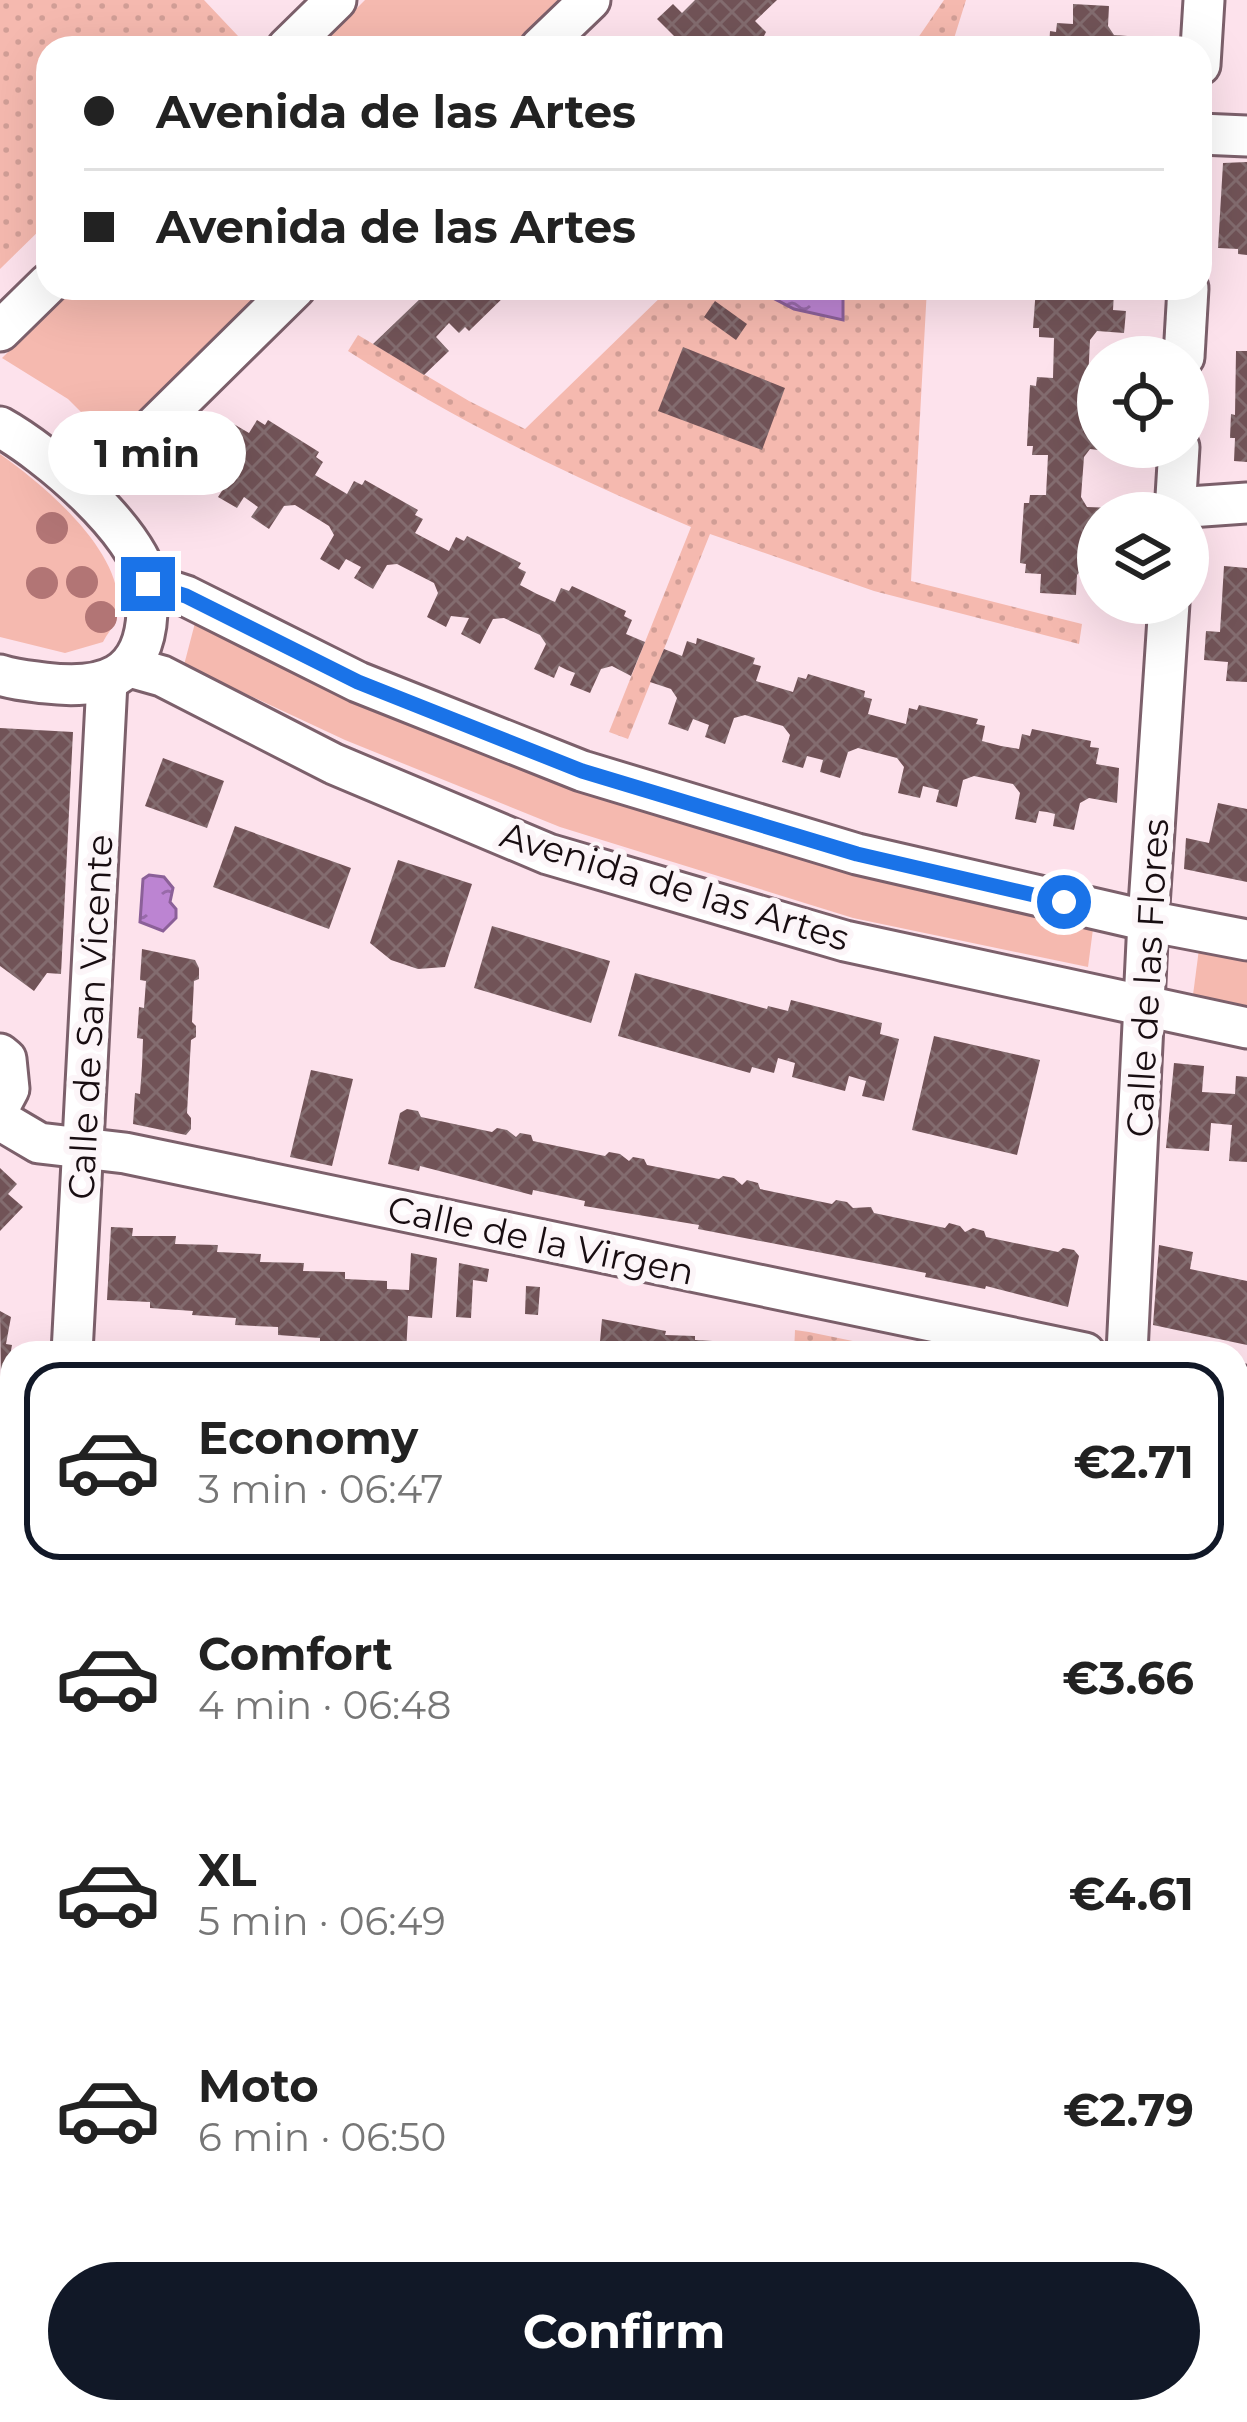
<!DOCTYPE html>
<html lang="en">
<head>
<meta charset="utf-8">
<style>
	:root { --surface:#fff; --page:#f6f6f6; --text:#222; --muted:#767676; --line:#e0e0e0; --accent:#111827 }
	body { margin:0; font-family:Montserrat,sans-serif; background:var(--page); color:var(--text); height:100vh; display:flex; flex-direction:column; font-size:45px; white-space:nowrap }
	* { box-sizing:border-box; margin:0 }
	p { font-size:39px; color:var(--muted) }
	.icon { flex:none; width:66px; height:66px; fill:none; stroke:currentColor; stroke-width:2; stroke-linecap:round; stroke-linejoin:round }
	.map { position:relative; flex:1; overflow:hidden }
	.panel { position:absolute; left:0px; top:1341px; width:1248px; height:1083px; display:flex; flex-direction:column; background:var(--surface); border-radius:36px 36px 0 0; box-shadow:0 12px 48px #0002 }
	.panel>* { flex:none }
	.guide { position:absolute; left:36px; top:36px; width:1176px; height:264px; border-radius:36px; box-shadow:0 12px 48px #0002; display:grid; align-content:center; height:264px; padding:0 48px; background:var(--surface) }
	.buttons { position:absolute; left:1077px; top:336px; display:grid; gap:24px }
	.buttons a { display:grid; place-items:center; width:132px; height:132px; border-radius:50%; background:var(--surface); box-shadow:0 12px 48px #0002; font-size:60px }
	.end { position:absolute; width:54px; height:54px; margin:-27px; border:15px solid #1a73e8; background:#fff; box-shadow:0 0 0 6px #fff }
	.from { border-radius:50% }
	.bubble { position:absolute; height:84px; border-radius:42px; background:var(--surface); box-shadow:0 12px 48px #0002; font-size:39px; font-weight:700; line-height:84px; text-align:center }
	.guide b { display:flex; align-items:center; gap:42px; height:114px; font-size:45px }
	.guide b+b { border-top:3px solid var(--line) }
	.guide i { width:30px; height:30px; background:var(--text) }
	ul { padding:21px 0 0; list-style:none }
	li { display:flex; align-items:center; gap:36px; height:198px; margin:0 24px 18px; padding:0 24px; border:6px solid transparent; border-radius:36px }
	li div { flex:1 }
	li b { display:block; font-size:45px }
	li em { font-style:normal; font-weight:700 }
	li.current { border-color:var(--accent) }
	li>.icon { width:108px; height:108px; stroke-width:1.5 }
	.button { display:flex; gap:24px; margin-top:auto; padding:24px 48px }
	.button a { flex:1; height:138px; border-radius:72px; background:var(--accent); color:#fff; font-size:48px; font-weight:700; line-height:138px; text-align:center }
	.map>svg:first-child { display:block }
	.grass { fill:url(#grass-dots) }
	.garden { fill:#f5b9af }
	.water { fill:url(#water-ripples); stroke:#8b6098; stroke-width:3 }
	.building { fill:url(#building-cross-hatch) }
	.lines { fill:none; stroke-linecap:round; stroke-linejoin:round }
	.minor-casing { stroke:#7c606b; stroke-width:45 }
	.minor { stroke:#fff; stroke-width:39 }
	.tree { fill:#b27575 }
	.route { stroke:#1a73e8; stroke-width:15 }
	.labels { text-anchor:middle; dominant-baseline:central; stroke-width:12; stroke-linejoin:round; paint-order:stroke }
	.street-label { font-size:36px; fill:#180d11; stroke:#fcf5f8 }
</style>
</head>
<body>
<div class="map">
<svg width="1247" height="2422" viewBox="0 0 1247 2422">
	<defs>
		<pattern id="grass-dots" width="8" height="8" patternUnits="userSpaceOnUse" patternTransform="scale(3)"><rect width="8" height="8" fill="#f5b9af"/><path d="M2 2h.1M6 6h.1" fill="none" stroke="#d19e96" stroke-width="1.8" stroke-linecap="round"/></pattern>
		<pattern id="water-ripples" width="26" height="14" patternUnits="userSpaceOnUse" patternTransform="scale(3)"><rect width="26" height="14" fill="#bc84d2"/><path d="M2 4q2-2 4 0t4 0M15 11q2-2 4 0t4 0" fill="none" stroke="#986aa9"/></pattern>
		<pattern id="building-cross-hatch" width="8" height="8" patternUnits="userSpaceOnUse" patternTransform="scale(3)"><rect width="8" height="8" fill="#715357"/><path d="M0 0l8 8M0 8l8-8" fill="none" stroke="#836c6f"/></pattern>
	</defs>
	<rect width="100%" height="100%" fill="#fde2ec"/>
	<g class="grass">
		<polygon points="0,0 204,0 238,36 226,48 48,48 48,222 0,269"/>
		<polygon points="944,0 966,0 951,48 911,48"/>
		<path d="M670,288H927L911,581L1082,624L1079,644L874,591L710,534L628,739L609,732L691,527C572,477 456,421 348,351L358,335L469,401L525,429Z"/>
		<polygon points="795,1330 809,1332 911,1353 794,1353"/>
	</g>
	<g class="garden">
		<polygon points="365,0 558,0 510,48 317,48"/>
		<polygon points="73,288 265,288 109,440 68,399 2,358"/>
		<path d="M0,454C44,485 130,556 117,617C115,625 107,634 103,642L65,653L0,637Z"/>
		<polygon points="195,623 356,703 574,791 860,875 1093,929 1088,967 853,918 560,827 345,740 184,665"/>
		<polygon points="1199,949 1247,960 1247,1006 1193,995"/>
	</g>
	<g class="water">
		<polygon points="754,288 843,288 843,320 794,309"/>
		<polygon points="149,875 164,877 173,888 170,902 176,909 176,918 163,931 140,922 143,879"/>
	</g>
	<g class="building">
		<polygon points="695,0 777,0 755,21 766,32 758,48 675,48 677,39 657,19 673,4 682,13"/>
		<polygon points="1073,4 1109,6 1108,26 1114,35 1141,37 1140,48 1049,48 1050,31 1056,32 1057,23 1073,24"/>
		<polygon points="1247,162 1247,255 1238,254 1238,249 1218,248 1223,163"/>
		<polygon points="424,288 513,288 469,331 465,327 459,333 449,323 436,337 449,351 424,375 373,344 423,296"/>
		<polygon points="1036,288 1127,288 1127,294 1114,293 1113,310 1126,311 1124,333 1097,331 1090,340 1088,380 1098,389 1098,450 1090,449 1084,457 1081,497 1087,507 1114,508 1114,513 1098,513 1098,568 1084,567 1077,575 1076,595 1040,593 1041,574 1025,573 1026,564 1020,563 1024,503 1029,503 1030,495 1046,495 1048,455 1032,455 1033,446 1027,446 1030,385 1036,386 1037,377 1053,378 1054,338 1039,337 1039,328 1033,328"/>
		<polygon points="715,301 747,324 736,340 704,317"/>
		<polygon points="683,347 785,388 762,450 658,411"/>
		<polygon points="1236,351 1247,351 1247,462 1234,461 1235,438 1230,438 1231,414 1235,415"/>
		<polygon points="257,420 265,425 268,420 319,452 316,457 323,462 315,475 347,494 354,481 362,485 365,480 418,510 415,515 423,519 415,533 449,551 456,537 464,541 467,536 521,563 518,568 526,572 520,585 537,594 555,602 561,588 569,591 572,586 626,611 624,616 632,620 626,634 645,642 631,676 612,666 601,669 590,693 570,685 575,673 567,670 559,666 554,678 534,669 546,644 540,635 504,618 493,619 480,644 461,634 469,618 451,616 446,627 427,617 438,593 434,583 397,564 387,565 373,589 354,578 361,567 346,559 339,570 320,559 334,535 329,526 295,505 284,506 269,529 251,517 258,507 244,497 237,508 218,497 233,474 229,463 213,453 232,423 249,433"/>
		<polygon points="1224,566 1247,568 1247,682 1226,681 1228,662 1204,660 1206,631 1220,632"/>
		<polygon points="697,638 755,658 753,664 761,666 756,681 793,692 798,677 806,679 808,674 865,691 864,697 872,699 868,714 906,724 909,708 917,710 919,705 978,719 976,724 985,726 982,741 1001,746 1019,749 1022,734 1030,736 1032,729 1091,741 1090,747 1099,748 1096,764 1119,768 1117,803 1089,798 1080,803 1074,830 1053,826 1055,814 1047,812 1039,811 1036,823 1015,819 1020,793 1013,784 974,776 963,780 957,807 936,802 939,790 923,786 920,798 898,793 904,767 897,758 858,748 848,752 840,778 820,772 823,760 807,756 803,768 782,762 790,735 783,726 745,715 734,718 725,744 705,737 709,725 693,719 688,731 668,724 677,698 671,689 650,682 664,649 682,656 687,641 696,644"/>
		<polygon points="0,728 73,732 61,974 47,973 34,991 0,966"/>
		<polygon points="163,758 224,781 207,828 145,806"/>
		<polygon points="1218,803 1247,809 1247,882 1184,869 1186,838 1209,843"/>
		<polygon points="235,826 351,868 329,929 213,887"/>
		<polygon points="398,860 472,884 445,967 418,969 391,960 370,943"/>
		<polygon points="492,926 610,961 591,1023 474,988"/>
		<polygon points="142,949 195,960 199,968 199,979 194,981 192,1022 196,1026 196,1037 191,1040 187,1113 191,1118 191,1129 186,1135 133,1124 135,1093 140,1094 142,1066 143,1039 137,1038 139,1007 144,1008 146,981 140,980"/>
		<polygon points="635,973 767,1009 768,1006 788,1011 791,1000 882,1023 880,1034 899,1039 884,1101 862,1096 866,1081 849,1076 845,1091 792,1077 795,1063 778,1058 774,1073 752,1067 750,1073 618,1036"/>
		<polygon points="934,1036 1040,1060 1017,1155 912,1130"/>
		<polygon points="1174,1063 1204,1066 1202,1092 1235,1094 1236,1076 1247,1077 1247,1162 1229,1161 1232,1125 1211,1123 1209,1151 1166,1148"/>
		<polygon points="311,1070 353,1079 332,1166 290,1157"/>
		<polygon points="407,1109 418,1111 421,1117 492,1132 497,1128 507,1130 516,1137 520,1133 531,1135 533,1141 605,1156 609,1152 620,1154 629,1161 633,1157 644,1159 647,1165 719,1179 723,1176 734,1178 742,1185 747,1180 758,1183 760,1189 832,1204 836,1200 847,1202 853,1208 871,1207 874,1213 945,1228 949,1223 960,1226 965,1232 973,1228 984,1231 986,1237 1058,1252 1063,1248 1074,1250 1079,1256 1068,1307 986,1286 985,1289 925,1277 926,1273 698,1229 699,1225 584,1206 585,1201 533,1190 532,1195 420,1166 419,1171 388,1164 400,1113"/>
		<polygon points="0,1168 17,1184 8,1194 23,1207 0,1231"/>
		<polygon points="111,1227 133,1228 132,1236 176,1236 175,1244 218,1245 217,1252 261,1254 260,1262 304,1263 303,1271 345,1272 345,1279 387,1281 387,1289 409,1290 411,1253 437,1258 432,1318 408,1316 406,1353 362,1353 363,1346 320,1344 320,1338 278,1335 278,1327 235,1325 236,1318 192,1315 193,1311 150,1308 150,1302 107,1300"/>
		<polygon points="1159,1245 1193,1252 1190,1269 1247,1281 1247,1345 1153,1325"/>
		<polygon points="459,1263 489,1269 487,1282 473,1280 471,1318 456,1317"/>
		<polygon points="526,1286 540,1287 538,1315 525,1314"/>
		<polygon points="0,1311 11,1317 6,1344 12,1345 6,1378 12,1379 12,1392 2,1447"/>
		<polygon points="602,1319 666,1331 665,1335 695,1336 695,1340 730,1342 729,1348 754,1349 754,1353 599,1353"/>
		<polygon points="1242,1438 1247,1438 1247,1507 1236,1506"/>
		<polygon points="0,1570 12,1570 12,1815 4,1890 8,1891 7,1900 3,1901 0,1901"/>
		<polygon points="1236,1581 1247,1583 1247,1623 1236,1621"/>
		<polygon points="1236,1683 1247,1685 1247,1750 1236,1747"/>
		<polygon points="1236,1802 1247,1804 1247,1859 1236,1857"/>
		<polygon points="1236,2039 1247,2042 1247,2115 1236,2110"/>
		<rect x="1236" y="2168" width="11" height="80"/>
		<polygon points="1236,2347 1247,2348 1247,2400 1236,2399"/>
		<polygon points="398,2412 673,2412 672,2422 427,2422 398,2420"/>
		<polygon points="717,2412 1023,2412 1023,2422 716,2422"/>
		<polygon points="1132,2412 1224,2412 1224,2422 1131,2422"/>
	</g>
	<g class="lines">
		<defs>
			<g id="minor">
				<polyline points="287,48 336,0"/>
				<polyline points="540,48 590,0"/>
				<polyline points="1200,65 1204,0"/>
				<polyline points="1200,134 1247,136"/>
				<polyline points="0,331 48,284"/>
				<polyline points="1184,357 1188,288"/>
				<path d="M0,427C47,453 138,530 149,585C150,593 148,604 147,613C144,678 103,690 45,683C30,681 15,680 0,675"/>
				<polyline points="88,492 295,288"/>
				<polyline points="1175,508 1247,503"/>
				<polyline points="1175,513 1179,447"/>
				<polyline points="149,584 186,596 358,682 582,771 857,854 1148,921 1247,940"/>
				<polyline points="130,667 162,676 334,764 548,854 845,941 1247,1028"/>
				<polyline points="0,1054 6,1059 9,1089 0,1106"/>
				<polyline points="0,1120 39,1143 125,1153 1085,1353"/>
				<polyline points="72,1353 107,682"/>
				<polyline points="1127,1353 1148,921 1169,603"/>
				<polyline points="1236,1384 1247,1387"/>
				<polyline points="0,1515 12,1517"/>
				<polyline points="1236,1774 1247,1776"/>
				<polyline points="1236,2002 1247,2005"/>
				<polyline points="6,2422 12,2346"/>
				<polyline points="357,2422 358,2412"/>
				<polyline points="694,2422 694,2412"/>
				<polyline points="1065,2422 1066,2412"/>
			</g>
		</defs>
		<use href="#minor" class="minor-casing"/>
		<use href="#minor" class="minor"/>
	</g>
	<g class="tree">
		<circle cx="52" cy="528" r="16"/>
		<circle cx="82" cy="582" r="16"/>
		<circle cx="42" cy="583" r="16"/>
		<circle cx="101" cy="617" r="16"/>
	</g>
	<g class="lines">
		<polyline class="route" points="148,584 186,596 358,682 582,771 857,854 1064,902"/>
	</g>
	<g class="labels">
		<g class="street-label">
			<text transform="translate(675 886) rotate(17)">Avenida de las Artes</text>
			<text transform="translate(1147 978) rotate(-87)">Calle de las Flores</text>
			<text transform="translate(90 1017) rotate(-87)">Calle de San Vicente</text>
			<text transform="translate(541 1240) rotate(12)">Calle de la Virgen</text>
		</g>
	</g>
</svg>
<div class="buttons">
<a><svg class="icon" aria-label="locate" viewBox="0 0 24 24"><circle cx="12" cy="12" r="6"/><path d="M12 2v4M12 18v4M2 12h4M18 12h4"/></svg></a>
<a><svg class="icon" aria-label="layers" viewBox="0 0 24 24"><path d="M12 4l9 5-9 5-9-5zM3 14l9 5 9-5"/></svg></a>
</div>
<i class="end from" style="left:1064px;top:902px"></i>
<i class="end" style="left:148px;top:584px"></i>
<div class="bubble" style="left:48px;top:411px;width:198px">1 min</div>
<div class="guide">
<b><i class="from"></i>Avenida de las Artes</b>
<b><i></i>Avenida de las Artes</b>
</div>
<section class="panel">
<ul>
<li class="current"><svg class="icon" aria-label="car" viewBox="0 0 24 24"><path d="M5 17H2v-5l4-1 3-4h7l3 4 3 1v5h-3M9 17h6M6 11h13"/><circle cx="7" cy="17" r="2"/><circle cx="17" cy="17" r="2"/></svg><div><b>Economy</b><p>3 min · 06:47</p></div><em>€2.71</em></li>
<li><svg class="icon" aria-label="car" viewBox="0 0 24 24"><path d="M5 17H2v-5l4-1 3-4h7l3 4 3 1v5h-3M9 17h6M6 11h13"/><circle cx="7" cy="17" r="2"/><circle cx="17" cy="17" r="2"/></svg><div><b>Comfort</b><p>4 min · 06:48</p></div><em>€3.66</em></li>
<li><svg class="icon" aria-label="car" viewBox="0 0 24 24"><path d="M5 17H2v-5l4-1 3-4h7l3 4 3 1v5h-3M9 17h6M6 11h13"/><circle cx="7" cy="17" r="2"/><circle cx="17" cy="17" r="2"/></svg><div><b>XL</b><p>5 min · 06:49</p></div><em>€4.61</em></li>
<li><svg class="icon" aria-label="car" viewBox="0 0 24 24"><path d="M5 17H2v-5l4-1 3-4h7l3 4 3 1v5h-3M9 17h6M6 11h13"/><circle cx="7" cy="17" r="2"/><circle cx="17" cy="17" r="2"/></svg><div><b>Moto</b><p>6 min · 06:50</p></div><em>€2.79</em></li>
</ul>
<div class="button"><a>Confirm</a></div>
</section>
</div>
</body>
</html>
